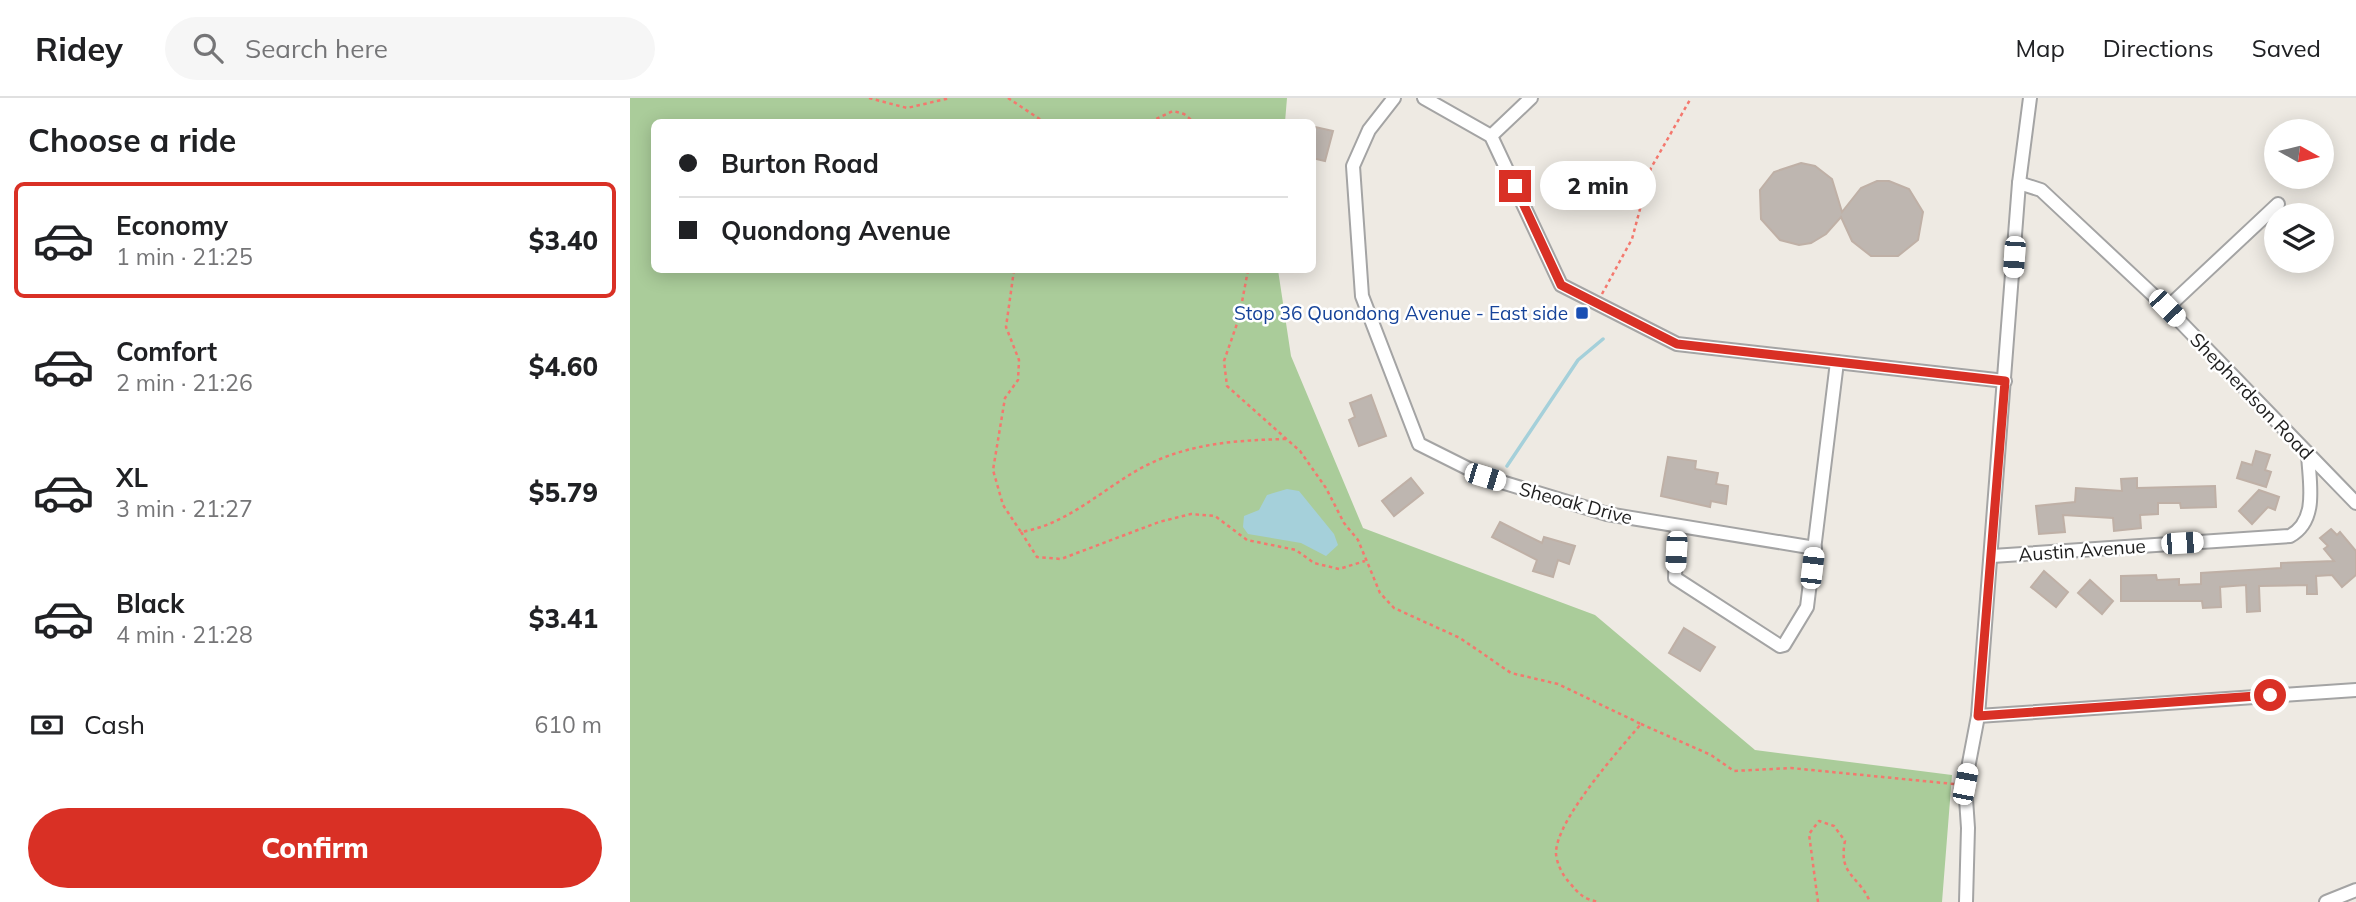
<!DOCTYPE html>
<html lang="en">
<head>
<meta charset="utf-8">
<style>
	:root { --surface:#fff; --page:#f6f6f6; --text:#202124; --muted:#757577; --line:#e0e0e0; --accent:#d93025 }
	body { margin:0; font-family:Mulish,sans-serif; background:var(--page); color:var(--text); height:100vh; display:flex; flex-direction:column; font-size:26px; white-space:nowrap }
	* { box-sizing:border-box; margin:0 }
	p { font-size:23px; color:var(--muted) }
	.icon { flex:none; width:38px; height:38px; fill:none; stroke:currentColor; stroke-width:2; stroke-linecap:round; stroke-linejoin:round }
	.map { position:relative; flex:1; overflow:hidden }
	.drawer { display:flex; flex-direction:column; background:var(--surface); width:630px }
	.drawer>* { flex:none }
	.guide { position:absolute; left:21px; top:21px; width:665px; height:154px; border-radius:10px; box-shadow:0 4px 18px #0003; display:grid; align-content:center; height:154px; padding:0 28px; background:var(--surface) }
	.needle { width:46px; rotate:98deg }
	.controls { position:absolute; left:1634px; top:21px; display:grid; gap:14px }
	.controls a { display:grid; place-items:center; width:70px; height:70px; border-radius:50%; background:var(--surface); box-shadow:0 4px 18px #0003; font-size:35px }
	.end { position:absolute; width:32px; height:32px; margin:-16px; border:9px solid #d93025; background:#fff; box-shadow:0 0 0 4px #fff }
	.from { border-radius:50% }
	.bubble { position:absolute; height:49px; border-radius:24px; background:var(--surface); box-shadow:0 4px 18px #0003; font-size:23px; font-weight:800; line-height:49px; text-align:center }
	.car { position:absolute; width:21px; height:42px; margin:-21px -10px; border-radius:9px; box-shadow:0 0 5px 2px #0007; background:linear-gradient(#fff 24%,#345 0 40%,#fff 0 76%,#345 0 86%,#fff 0) }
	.guide b { display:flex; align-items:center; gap:24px; height:66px; font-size:26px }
	.guide b+b { border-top:2px solid var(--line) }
	.guide i { width:18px; height:18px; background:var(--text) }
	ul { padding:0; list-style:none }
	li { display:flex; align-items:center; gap:21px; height:116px; margin:0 14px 10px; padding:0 14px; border:4px solid transparent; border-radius:10px }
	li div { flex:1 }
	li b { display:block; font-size:26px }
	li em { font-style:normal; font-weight:800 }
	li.selected { border-color:var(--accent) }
	li>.icon { width:63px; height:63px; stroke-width:1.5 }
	h2 { padding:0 28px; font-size:32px; line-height:84px }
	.pay { display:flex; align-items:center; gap:18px; height:77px; padding:0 28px; font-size:26px }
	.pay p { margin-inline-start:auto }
	.button { display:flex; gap:14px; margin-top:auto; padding:14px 28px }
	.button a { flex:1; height:80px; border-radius:42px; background:var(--accent); color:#fff; font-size:28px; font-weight:800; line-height:80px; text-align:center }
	header { display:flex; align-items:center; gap:42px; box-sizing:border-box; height:98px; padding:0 35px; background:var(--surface); border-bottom:2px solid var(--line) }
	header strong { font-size:33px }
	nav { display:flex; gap:38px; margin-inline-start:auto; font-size:24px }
	.search { width:490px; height:63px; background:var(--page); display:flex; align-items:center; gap:18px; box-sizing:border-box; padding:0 24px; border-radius:38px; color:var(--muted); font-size:26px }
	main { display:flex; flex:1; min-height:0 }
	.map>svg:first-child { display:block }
	.forest { fill:#aacc9a }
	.water { fill:#a5d0da }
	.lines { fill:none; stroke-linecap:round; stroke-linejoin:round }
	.stream { stroke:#a5d0da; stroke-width:3.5 }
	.building { fill:#beb6b0; stroke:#bfb0a6; stroke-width:2 }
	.minor-casing { stroke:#a4a4a4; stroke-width:16 }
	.path { stroke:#f4786e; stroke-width:2.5; stroke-dasharray:3.5 3.5; stroke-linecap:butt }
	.minor { stroke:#fff; stroke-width:12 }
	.route { stroke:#d93025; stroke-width:9 }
	.transit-dot { fill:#1a4fb4; stroke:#fff; stroke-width:2.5 }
	.labels { text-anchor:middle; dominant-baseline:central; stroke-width:5; stroke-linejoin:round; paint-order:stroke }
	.transit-label { font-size:19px; fill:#164399; stroke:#fff; text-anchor:end }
	.street-label { font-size:19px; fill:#1d1d1d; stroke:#fff }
</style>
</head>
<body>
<header>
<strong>Ridey</strong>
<div class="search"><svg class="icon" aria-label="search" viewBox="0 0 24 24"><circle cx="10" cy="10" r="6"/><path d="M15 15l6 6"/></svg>Search here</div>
<nav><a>Map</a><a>Directions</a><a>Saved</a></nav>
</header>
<main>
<section class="drawer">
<h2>Choose a ride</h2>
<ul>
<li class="selected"><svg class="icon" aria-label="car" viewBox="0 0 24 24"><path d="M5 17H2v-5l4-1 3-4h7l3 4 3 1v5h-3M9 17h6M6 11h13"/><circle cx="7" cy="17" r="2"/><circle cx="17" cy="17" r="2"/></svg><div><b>Economy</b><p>1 min · 21:25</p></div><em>$3.40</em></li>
<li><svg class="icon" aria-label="car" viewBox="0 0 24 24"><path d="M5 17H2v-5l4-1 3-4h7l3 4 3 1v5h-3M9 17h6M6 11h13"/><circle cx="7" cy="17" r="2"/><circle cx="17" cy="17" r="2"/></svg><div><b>Comfort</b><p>2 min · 21:26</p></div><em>$4.60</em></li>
<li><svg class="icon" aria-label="car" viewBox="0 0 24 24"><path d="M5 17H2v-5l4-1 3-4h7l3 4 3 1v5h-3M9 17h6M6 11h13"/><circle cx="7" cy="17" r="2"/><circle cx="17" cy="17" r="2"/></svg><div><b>XL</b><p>3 min · 21:27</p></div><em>$5.79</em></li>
<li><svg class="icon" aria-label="car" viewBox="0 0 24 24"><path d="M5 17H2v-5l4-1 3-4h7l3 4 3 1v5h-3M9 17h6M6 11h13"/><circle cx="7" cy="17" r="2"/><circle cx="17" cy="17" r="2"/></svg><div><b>Black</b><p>4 min · 21:28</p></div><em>$3.41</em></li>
</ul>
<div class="pay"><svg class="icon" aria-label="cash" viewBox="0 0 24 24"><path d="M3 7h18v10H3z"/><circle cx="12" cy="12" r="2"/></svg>Cash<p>610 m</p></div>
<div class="button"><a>Confirm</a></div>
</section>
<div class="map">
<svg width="1726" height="804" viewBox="0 0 1726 804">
	<rect width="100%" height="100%" fill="#eeeae3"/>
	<polygon class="forest" points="0,0 657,0 655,24 24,24 24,172 648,172 661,258 733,430 965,517 1125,652 1322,677 1312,804 0,804"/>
	<polygon class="water" points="657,391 669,393 704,436 708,447 696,458 671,445 618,436 613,429 614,418 629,412 637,397"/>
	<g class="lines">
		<polyline class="stream" points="877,368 948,262 973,241"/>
	</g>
	<g class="building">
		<polygon points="685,29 703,33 695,63 682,60"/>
		<polygon points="1171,65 1185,68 1202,81 1212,114 1231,90 1247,83 1259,83 1279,91 1293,114 1288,142 1268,158 1241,158 1222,143 1211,119 1196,136 1181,145 1169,147 1150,142 1131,121 1130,92 1144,74"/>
		<polygon points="741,297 756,338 729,348 719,322 725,319 720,305"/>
		<polygon points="1626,353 1640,357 1635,372 1641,374 1636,389 1607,380 1612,364 1622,367"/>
		<polygon points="1038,359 1066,363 1065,371 1088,375 1086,386 1098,388 1096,406 1081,403 1080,409 1031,398"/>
		<polygon points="781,380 793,395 764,418 752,403"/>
		<polygon points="1507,380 1507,390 1585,388 1586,409 1551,410 1550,405 1528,405 1528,416 1510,417 1511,430 1484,433 1483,420 1433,417 1435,434 1409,436 1406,408 1445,404 1446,390 1492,393 1491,381"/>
		<polygon points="1629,392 1649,399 1645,412 1638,409 1622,426 1609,413"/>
		<polygon points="870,424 912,445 914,439 945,448 939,466 928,462 923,479 903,473 907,462 862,439"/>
		<polygon points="1701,431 1707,437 1710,434 1726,453 1726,477 1712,489 1702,477 1686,478 1687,496 1677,496 1677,487 1629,488 1630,513 1617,514 1616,487 1590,489 1591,509 1573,510 1572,503 1491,503 1491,478 1526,477 1527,482 1549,481 1549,487 1571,486 1571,475 1651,470 1651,465 1704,463 1694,451 1698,448 1690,440"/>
		<polygon points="1414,473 1438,494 1426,509 1401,489"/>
		<polygon points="1460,482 1483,503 1472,516 1448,495"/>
		<polygon points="1054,530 1085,549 1070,573 1039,555"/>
	</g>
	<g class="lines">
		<defs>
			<g id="minor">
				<polyline points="764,0 739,32 723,68 732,198 789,346 855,379 977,416 1185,450"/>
				<polyline points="794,0 861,38 931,187 1047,246 1375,283"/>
				<polyline points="861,38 901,0"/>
				<polyline points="1389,85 1411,92 1537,210 1726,405"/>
				<polyline points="1537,210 1648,106"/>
				<polyline points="1047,428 1045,480 1150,548 1154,547 1177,509 1207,264"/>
				<path d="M1362,458L1660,438C1689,422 1679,384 1678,355"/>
				<polyline points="1348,618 1726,592"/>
				<polyline points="1336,804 1338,730 1335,686 1348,618 1389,85 1400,0"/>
				<polyline points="1696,804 1726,792"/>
			</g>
		</defs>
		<use href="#minor" class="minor-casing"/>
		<g class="path">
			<polyline points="239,0 277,10 320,0"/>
			<polyline points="378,0 414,24"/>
			<polyline points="520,24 543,13 554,16 564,24"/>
			<path d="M384,172L376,229L389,262L388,282L375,300L363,372L373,407L391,434C439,426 473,390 515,368C560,345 608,342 658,341"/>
			<path d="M618,172L609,220L594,263L597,288L670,353L696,390L714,425L728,442L750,495L764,510L830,540L881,575L928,586L1011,626C989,652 926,722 926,755C926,764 933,778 939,784C949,796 953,801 969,804"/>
			<polyline points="972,196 1002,141 1021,70 1061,0"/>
			<polyline points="391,434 407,459 431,461 529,424 561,416 585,418 617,442 666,452 684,465 709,471 735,463"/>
			<polyline points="1011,626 1081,657 1104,673 1161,670 1324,686"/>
			<path d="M1188,804L1179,736L1189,723L1204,728L1215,743C1208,778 1229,777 1240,804"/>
		</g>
		<use href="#minor" class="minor"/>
	</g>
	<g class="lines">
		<polyline class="route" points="885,88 931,187 1047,246 1375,283 1348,618 1640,597"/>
	</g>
	<rect class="transit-dot" x="945" y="208" width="14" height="14" rx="3.5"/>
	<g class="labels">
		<g class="transit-label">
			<text x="938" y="215">Stop 36 Quondong Avenue - East side</text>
		</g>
		<g class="street-label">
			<text transform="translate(1622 298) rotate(46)">Shepherdson Road</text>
			<text transform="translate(946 405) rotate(15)">Sheoak Drive</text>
			<text transform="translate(1452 452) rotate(-4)">Austin Avenue</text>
		</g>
	</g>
</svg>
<div class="controls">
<a><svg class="needle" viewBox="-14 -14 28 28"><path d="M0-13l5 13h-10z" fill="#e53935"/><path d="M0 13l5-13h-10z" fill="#757577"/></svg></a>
<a><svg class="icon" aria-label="layers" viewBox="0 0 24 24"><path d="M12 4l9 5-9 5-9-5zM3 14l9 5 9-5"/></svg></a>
</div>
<i class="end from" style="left:1640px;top:597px"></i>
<i class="end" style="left:885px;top:88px"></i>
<div class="bubble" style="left:910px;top:63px;width:116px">2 min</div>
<i class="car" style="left:1384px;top:159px;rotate:184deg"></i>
<i class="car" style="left:1537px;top:210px;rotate:136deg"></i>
<i class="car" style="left:855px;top:379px;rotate:107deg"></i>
<i class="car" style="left:1552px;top:445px;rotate:86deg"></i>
<i class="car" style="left:1046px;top:454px;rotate:183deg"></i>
<i class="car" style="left:1182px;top:470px;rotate:7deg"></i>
<i class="car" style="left:1335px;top:686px;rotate:11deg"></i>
<div class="guide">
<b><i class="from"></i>Burton Road</b>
<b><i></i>Quondong Avenue</b>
</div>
</div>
</main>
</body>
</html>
